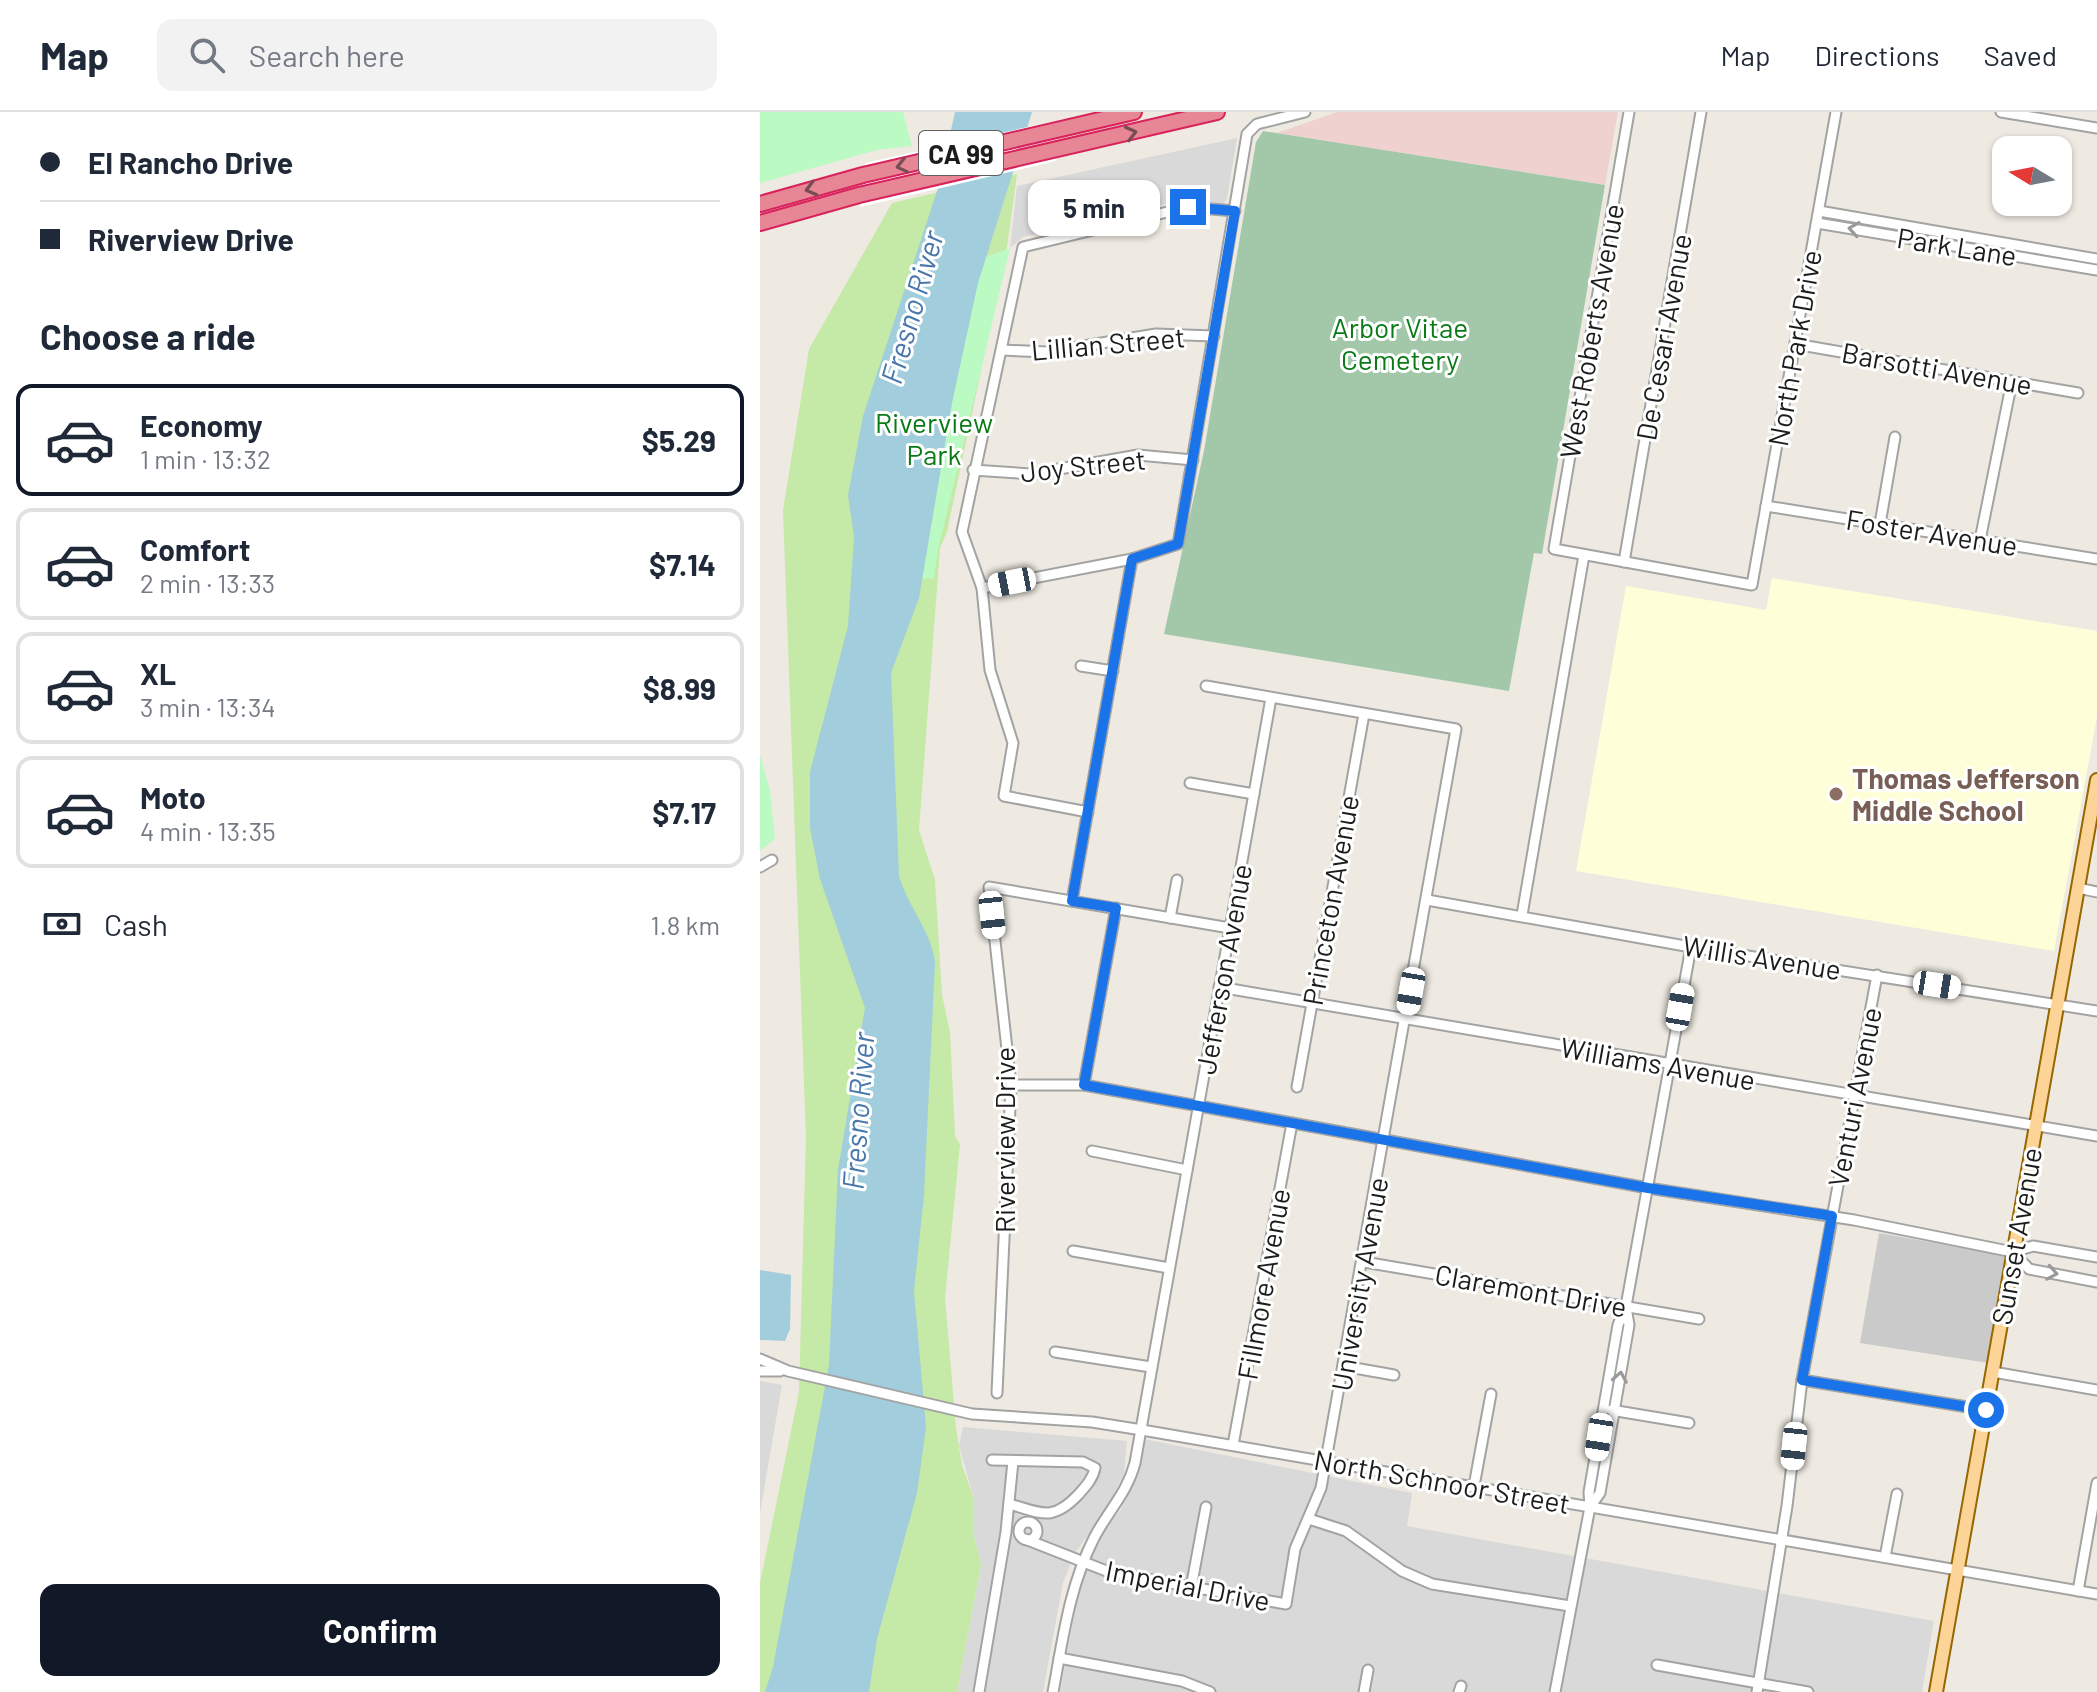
<!DOCTYPE html>
<html lang="en">
<head>
<meta charset="utf-8">
<style>
	:root { --surface:#fff; --page:#f2f2f3; --text:#1f2937; --muted:#747a83; --line:#e0e1e3; --accent:#111827 }
	body { margin:0; font-family:Barlow,sans-serif; background:var(--page); color:var(--text); height:100vh; display:flex; flex-direction:column; font-size:30px; white-space:nowrap }
	* { box-sizing:border-box; margin:0 }
	p { font-size:26px; color:var(--muted) }
	.icon { flex:none; width:44px; height:44px; fill:none; stroke:currentColor; stroke-width:2; stroke-linecap:round; stroke-linejoin:round }
	.map { position:relative; flex:1; overflow:hidden }
	.side { display:flex; flex-direction:column; background:var(--surface); width:760px }
	.side>* { flex:none }
	.banner { display:grid; align-content:center; height:176px; padding:0 40px; background:var(--surface) }
	.needle { width:52px; rotate:280deg }
	.buttons { position:absolute; left:1232px; top:24px; display:grid; gap:16px }
	.buttons a { display:grid; place-items:center; width:80px; height:80px; border-radius:16px; background:var(--surface); box-shadow:0 2px 6px #0004; font-size:40px }
	.end { position:absolute; width:36px; height:36px; margin:-18px; border:10px solid #1a73e8; background:#fff; box-shadow:0 0 0 4px #fff }
	.from { border-radius:50% }
	.bubble { position:absolute; height:56px; border-radius:16px; background:var(--surface); box-shadow:0 2px 6px #0004; font-size:26px; font-weight:700; line-height:56px; text-align:center }
	.car { position:absolute; width:24px; height:48px; margin:-24px -12px; border-radius:10px; box-shadow:0 0 6px 2px #0007; background:linear-gradient(#fff 24%,#345 0 40%,#fff 0 76%,#345 0 86%,#fff 0) }
	.banner b { display:flex; align-items:center; gap:28px; height:76px; font-size:30px }
	.banner b+b { border-top:2px solid var(--line) }
	.banner i { width:20px; height:20px; background:var(--text) }
	ul { padding:0; list-style:none }
	li { display:flex; align-items:center; gap:24px; height:112px; margin:0 16px 12px; padding:0 24px; border:4px solid var(--line); border-radius:16px }
	li div { flex:1 }
	li b { display:block; font-size:30px }
	li em { font-style:normal; font-weight:700 }
	li.on { border-color:var(--accent) }
	li>.icon { width:72px; height:72px; stroke-width:1.5 }
	h2 { padding:0 40px; font-size:36px; line-height:96px }
	.pay { display:flex; align-items:center; gap:20px; height:88px; padding:0 40px; font-size:30px }
	.pay p { margin-inline-start:auto }
	.action { display:flex; gap:16px; margin-top:auto; padding:16px 40px }
	.action a { flex:1; height:92px; border-radius:16px; background:var(--accent); color:#fff; font-size:32px; font-weight:700; line-height:92px; text-align:center }
	header { display:flex; align-items:center; gap:48px; box-sizing:border-box; height:112px; padding:0 40px; background:var(--surface); border-bottom:2px solid var(--line) }
	header strong { font-size:38px }
	nav { display:flex; gap:44px; margin-inline-start:auto; font-size:28px }
	.search { width:560px; height:72px; background:var(--page); display:flex; align-items:center; gap:20px; box-sizing:border-box; padding:0 28px; border-radius:16px; color:var(--muted); font-size:30px }
	main { display:flex; flex:1; min-height:0 }
	.map>svg:first-child { display:block }
	.residential { fill:#dad9d9 }
	.commercial { fill:#efd2d0 }
	.education { fill:#feffd9 }
	.religious { fill:#cacaca }
	.grass { fill:#c5e9a6 }
	.cemetery { fill:#a2c7a9 }
	.park { fill:#bcfac3 }
	.water { fill:#a1cddc }
	.pier { fill:#fff }
	.lines { fill:none; stroke-linecap:round; stroke-linejoin:round }
	.minor-casing { stroke:#a3a3a3; stroke-width:13 }
	.major-casing { stroke:#946700; stroke-width:16 }
	.highway-casing { stroke:#d8225b; stroke-width:18 }
	.minor { stroke:#fff; stroke-width:9 }
	.major { stroke:#fdd497; stroke-width:12 }
	.highway { stroke:#e78796; stroke-width:14 }
	.oneway { stroke:#774c53 }
	.oneway2 { stroke:#999 }
	.route { stroke:#1a73e8; stroke-width:10 }
	.education-dot { fill:#8d6e63; stroke:#fff; stroke-width:3 }
	.labels { text-anchor:middle; dominant-baseline:central; stroke-width:6; stroke-linejoin:round; paint-order:stroke }
	.shield { fill:#fff; stroke:#606060; stroke-width:2 }
	.shield-label { font-size:26px; font-weight:bold; fill:#1c1c1c }
	.street-label { font-size:28px; fill:#1c1c1c; stroke:#fff }
	.park-label { font-size:28px; fill:#0a7a17; stroke:#fff }
	.education-label { font-size:28px; font-weight:bold; fill:#785e54; stroke:#fff; text-anchor:start }
	.water-label { font-size:30px; font-style:italic; fill:#4877ac; stroke:#fff }
</style>
</head>
<body>
<header>
<strong>Map</strong>
<div class="search"><svg class="icon" aria-label="search" viewBox="0 0 24 24"><circle cx="10" cy="10" r="6"/><path d="M15 15l6 6"/></svg>Search here</div>
<nav><a>Map</a><a>Directions</a><a>Saved</a></nav>
</header>
<main>
<section class="side">
<div class="banner">
<b><i class="from"></i>El Rancho Drive</b>
<b><i></i>Riverview Drive</b>
</div>
<h2>Choose a ride</h2>
<ul>
<li class="on"><svg class="icon" aria-label="car" viewBox="0 0 24 24"><path d="M5 17H2v-5l4-1 3-4h7l3 4 3 1v5h-3M9 17h6M6 11h13"/><circle cx="7" cy="17" r="2"/><circle cx="17" cy="17" r="2"/></svg><div><b>Economy</b><p>1 min · 13:32</p></div><em>$5.29</em></li>
<li><svg class="icon" aria-label="car" viewBox="0 0 24 24"><path d="M5 17H2v-5l4-1 3-4h7l3 4 3 1v5h-3M9 17h6M6 11h13"/><circle cx="7" cy="17" r="2"/><circle cx="17" cy="17" r="2"/></svg><div><b>Comfort</b><p>2 min · 13:33</p></div><em>$7.14</em></li>
<li><svg class="icon" aria-label="car" viewBox="0 0 24 24"><path d="M5 17H2v-5l4-1 3-4h7l3 4 3 1v5h-3M9 17h6M6 11h13"/><circle cx="7" cy="17" r="2"/><circle cx="17" cy="17" r="2"/></svg><div><b>XL</b><p>3 min · 13:34</p></div><em>$8.99</em></li>
<li><svg class="icon" aria-label="car" viewBox="0 0 24 24"><path d="M5 17H2v-5l4-1 3-4h7l3 4 3 1v5h-3M9 17h6M6 11h13"/><circle cx="7" cy="17" r="2"/><circle cx="17" cy="17" r="2"/></svg><div><b>Moto</b><p>4 min · 13:35</p></div><em>$7.17</em></li>
</ul>
<div class="pay"><svg class="icon" aria-label="cash" viewBox="0 0 24 24"><path d="M3 7h18v10H3z"/><circle cx="12" cy="12" r="2"/></svg>Cash<p>1.8 km</p></div>
<div class="action"><a>Confirm</a></div>
</section>
<div class="map">
<svg width="1337" height="1580" viewBox="0 0 1337 1580">
	<rect width="100%" height="100%" fill="#eeeae1"/>
	<g class="residential">
		<polygon points="477,26 467,87 462,93 415,90 263,125 250,136 257,74"/>
		<polygon points="0,1269 22,1273 0,1401"/>
		<polygon points="203,1315 367,1329 364,1361 347,1397 315,1441 303,1471 283,1580 197,1580 221,1453 214,1424 213,1384 199,1333"/>
		<polygon points="384,1327 652,1381 647,1414 1174,1509 1162,1580 300,1580 322,1461 340,1424 361,1397 382,1345"/>
	</g>
	<polygon class="commercial" points="577,0 858,0 845,73 517,21"/>
	<polygon class="education" points="1012,466 1337,519 1337,605 1294,839 816,759 866,474 1006,498"/>
	<polygon class="religious" points="1119,1121 1248,1144 1228,1251 1100,1231"/>
	<polygon class="grass" points="257,62 247,135 187,420 180,436 159,718 175,768 182,883 190,920 195,1024 200,1032 185,1186 196,1316 202,1353 213,1384 214,1424 221,1453 197,1580 0,1580 0,1471 39,1280 46,1025 23,398 49,237 132,91"/>
	<polygon class="cemetery" points="503,19 845,73 782,442 774,441 749,579 404,522 444,339 496,30"/>
	<g class="park">
		<polygon points="0,0 143,0 152,34 117,38 0,71"/>
		<polygon points="250,136 178,438 174,466 127,471 225,145"/>
		<polygon points="0,642 10,679 15,727 0,739"/>
	</g>
	<g class="water">
		<path d="M195,0H272L218,171L192,291L159,486L131,561L139,764C148,795 170,817 175,849L164,1083L154,1179L166,1315L157,1381L117,1527L109,1580H5L13,1555L69,1253L78,1058L105,896L60,767L50,716V660L88,514L94,425L88,383L103,304L178,76Z"/>
		<polygon points="0,1158 31,1163 30,1217 25,1229 0,1228"/>
	</g>
	<polygon class="pier" points="304,7 296,49 100,95 105,51"/>
	<g class="lines">
		<defs>
			<g id="minor">
				<polyline points="869,0 794,437 992,473 1076,0"/>
				<polyline points="1241,0 1337,16"/>
				<polyline points="1059,99 1337,147"/>
				<polyline points="1057,111 1337,158"/>
				<polyline points="1035,232 1318,281"/>
				<polyline points="242,238 287,240 396,222 454,224"/>
				<polyline points="213,358 271,362 378,343 433,348"/>
				<polyline points="1006,394 1337,447"/>
				<polyline points="1120,412 1135,325"/>
				<polyline points="1220,428 1252,269"/>
				<polyline points="864,450 941,0"/>
				<polyline points="222,476 372,447 418,432 487,22 497,12 545,0"/>
				<polyline points="321,554 353,559"/>
				<polyline points="430,671 494,682"/>
				<polyline points="328,700 244,684 253,631 230,558 222,476 202,420 263,135 428,95 475,99"/>
				<polyline points="0,755 12,748"/>
				<polyline points="1318,776 1337,780"/>
				<polyline points="667,788 931,835 1337,899"/>
				<polyline points="312,789 372,447"/>
				<polyline points="762,803 824,443"/>
				<polyline points="410,806 417,768"/>
				<polyline points="459,875 1337,1024"/>
				<polyline points="251,973 324,973 888,1076 1094,1108 1253,1140 1273,1134 1337,1145"/>
				<polyline points="324,973 356,796"/>
				<polyline points="537,975 604,602"/>
				<polyline points="332,1039 427,1058"/>
				<polyline points="313,1139 409,1156"/>
				<polyline points="1253,1140 1269,1157 1337,1170"/>
				<polyline points="604,1150 939,1207"/>
				<polyline points="295,1240 391,1255"/>
				<polyline points="0,1247 28,1259 212,1302 332,1310 382,1318 1337,1482"/>
				<polyline points="583,1254 634,1263"/>
				<polyline points="0,1259 20,1259"/>
				<polyline points="1233,1260 1337,1278"/>
				<polyline points="1042,1268 1226,1298"/>
				<polyline points="237,1281 251,973 229,775 470,816"/>
				<polyline points="851,1298 929,1311"/>
				<polyline points="473,1333 532,1011"/>
				<path d="M232,1348L323,1350L335,1356C333,1367 325,1375 318,1383C292,1410 282,1401 249,1392"/>
				<polyline points="714,1374 731,1282"/>
				<polyline points="830,1395 840,1381 869,1213 866,1195"/>
				<polyline points="549,1407 586,1419 642,1459 672,1472 810,1494"/>
				<circle cx="268" cy="1419" r="9"/>
				<polyline points="265,1427 349,1460 526,1492 535,1437 561,1376 696,617 446,574"/>
				<polyline points="1125,1445 1137,1382"/>
				<polyline points="431,1476 446,1395"/>
				<polyline points="1318,1479 1337,1371"/>
				<polyline points="299,1546 422,1569 450,1580"/>
				<polyline points="897,1553 1048,1580"/>
				<polyline points="219,1580 246,1420 253,1349"/>
				<path d="M293,1580C303,1527 309,1475 334,1426C348,1399 367,1381 375,1351L511,586"/>
				<polyline points="604,1580 608,1558"/>
				<polyline points="699,1580 701,1574"/>
				<polyline points="795,1580 830,1395 829,1380 858,1213 866,1194 931,835"/>
				<polyline points="997,1580 1027,1394 1042,1268 1117,863"/>
			</g>
			<polyline id="major" points="1176,1580 1337,668"/>
			<g id="highway">
				<polyline points="0,92 103,63 374,0"/>
				<polyline points="0,111 99,83 457,0"/>
			</g>
		</defs>
		<use href="#minor" class="minor-casing"/>
		<use href="#major" class="major-casing"/>
		<use href="#highway" class="highway-casing"/>
		<use href="#minor" class="minor"/>
		<use href="#major" class="major"/>
		<use href="#highway" class="highway"/>
	</g>
	<defs><path id="oneway-chevron" d="M-2-3.5L2.5 0L-2 3.5" fill="none" stroke-width="1.6" stroke-linecap="round" stroke-linejoin="round" transform="scale(2)"/></defs>
	<g class="oneway">
		<use href="#oneway-chevron" transform="translate(371 21) rotate(-14)"/>
		<use href="#oneway-chevron" transform="translate(142 54) rotate(167)"/>
		<use href="#oneway-chevron" transform="translate(51 77) rotate(165)"/>
	</g>
	<g class="oneway2">
		<use href="#oneway-chevron" transform="translate(1094 117) rotate(-171)"/>
		<use href="#oneway-chevron" transform="translate(1292 1161) rotate(10)"/>
		<use href="#oneway-chevron" transform="translate(860 1265) rotate(-80)"/>
	</g>
	<g class="lines">
		<polyline class="route" points="428,95 475,99 418,432 372,447 312,789 356,796 324,973 888,1076 1072,1104 1042,1268 1226,1298"/>
	</g>
	<circle class="education-dot" cx="1076" cy="682" r="8"/>
	<g class="labels">
		<rect class="shield" x="159" y="19" width="84" height="44" rx="6"/>
		<g class="shield-label">
			<text x="201" y="41">CA 99</text>
		</g>
		<g class="street-label">
			<text transform="translate(1197 134) rotate(9)">Park Lane</text>
			<text transform="translate(831 219) rotate(-80)">West Roberts Avenue</text>
			<text transform="translate(903 225) rotate(-80)">De Cesari Avenue</text>
			<text transform="translate(348 231) rotate(-5)">Lillian Street</text>
			<text transform="translate(1034 236) rotate(-80)">North Park Drive</text>
			<text transform="translate(1177 256) rotate(10)">Barsotti Avenue</text>
			<text transform="translate(323 353) rotate(-6)">Joy Street</text>
			<text transform="translate(1172 420) rotate(9)">Foster Avenue</text>
			<text transform="translate(570 788) rotate(-80)">Princeton Avenue</text>
			<text transform="translate(1002 845) rotate(9)">Willis Avenue</text>
			<text transform="translate(463 857) rotate(-80)">Jefferson Avenue</text>
			<text transform="translate(898 951) rotate(10)">Williams Avenue</text>
			<text transform="translate(1094 985) rotate(-79)">Venturi Avenue</text>
			<text transform="translate(244 1028) rotate(-90)">Riverview Drive</text>
			<text transform="translate(1256 1124) rotate(-80)">Sunset Avenue</text>
			<text transform="translate(503 1172) rotate(-80)">Fillmore Avenue</text>
			<text transform="translate(599 1172) rotate(-80)">University Avenue</text>
			<text transform="translate(771 1178) rotate(10)">Claremont Drive</text>
			<text transform="translate(682 1369) rotate(10)">North Schnoor Street</text>
			<text transform="translate(428 1473) rotate(11)">Imperial Drive</text>
		</g>
		<g class="park-label">
			<text x="640" y="215">Arbor Vitae<tspan x="640" dy="32">Cemetery</tspan></text>
			<text x="174" y="310">Riverview<tspan x="174" dy="32">Park</tspan></text>
		</g>
		<g class="education-label">
			<text x="1092" y="666">Thomas Jefferson<tspan x="1092" dy="32">Middle School</tspan></text>
		</g>
		<g class="water-label">
			<text transform="translate(151 195) rotate(-74)">Fresno River</text>
			<text transform="translate(97 999) rotate(-86)">Fresno River</text>
		</g>
	</g>
</svg>
<div class="buttons">
<a><svg class="needle" viewBox="-14 -14 28 28"><path d="M0-13l5 13h-10z" fill="#e53935"/><path d="M0 13l5-13h-10z" fill="#747a83"/></svg></a>
</div>
<i class="end from" style="left:1226px;top:1298px"></i>
<i class="end" style="left:428px;top:95px"></i>
<div class="bubble" style="left:268px;top:68px;width:132px">5 min</div>
<i class="car" style="left:252px;top:470px;rotate:259deg"></i>
<i class="car" style="left:232px;top:803px;rotate:174deg"></i>
<i class="car" style="left:1177px;top:873px;rotate:99deg"></i>
<i class="car" style="left:651px;top:879px;rotate:190deg"></i>
<i class="car" style="left:920px;top:895px;rotate:10deg"></i>
<i class="car" style="left:839px;top:1325px;rotate:189deg"></i>
<i class="car" style="left:1034px;top:1334px;rotate:186deg"></i>
</div>
</main>
</body>
</html>
